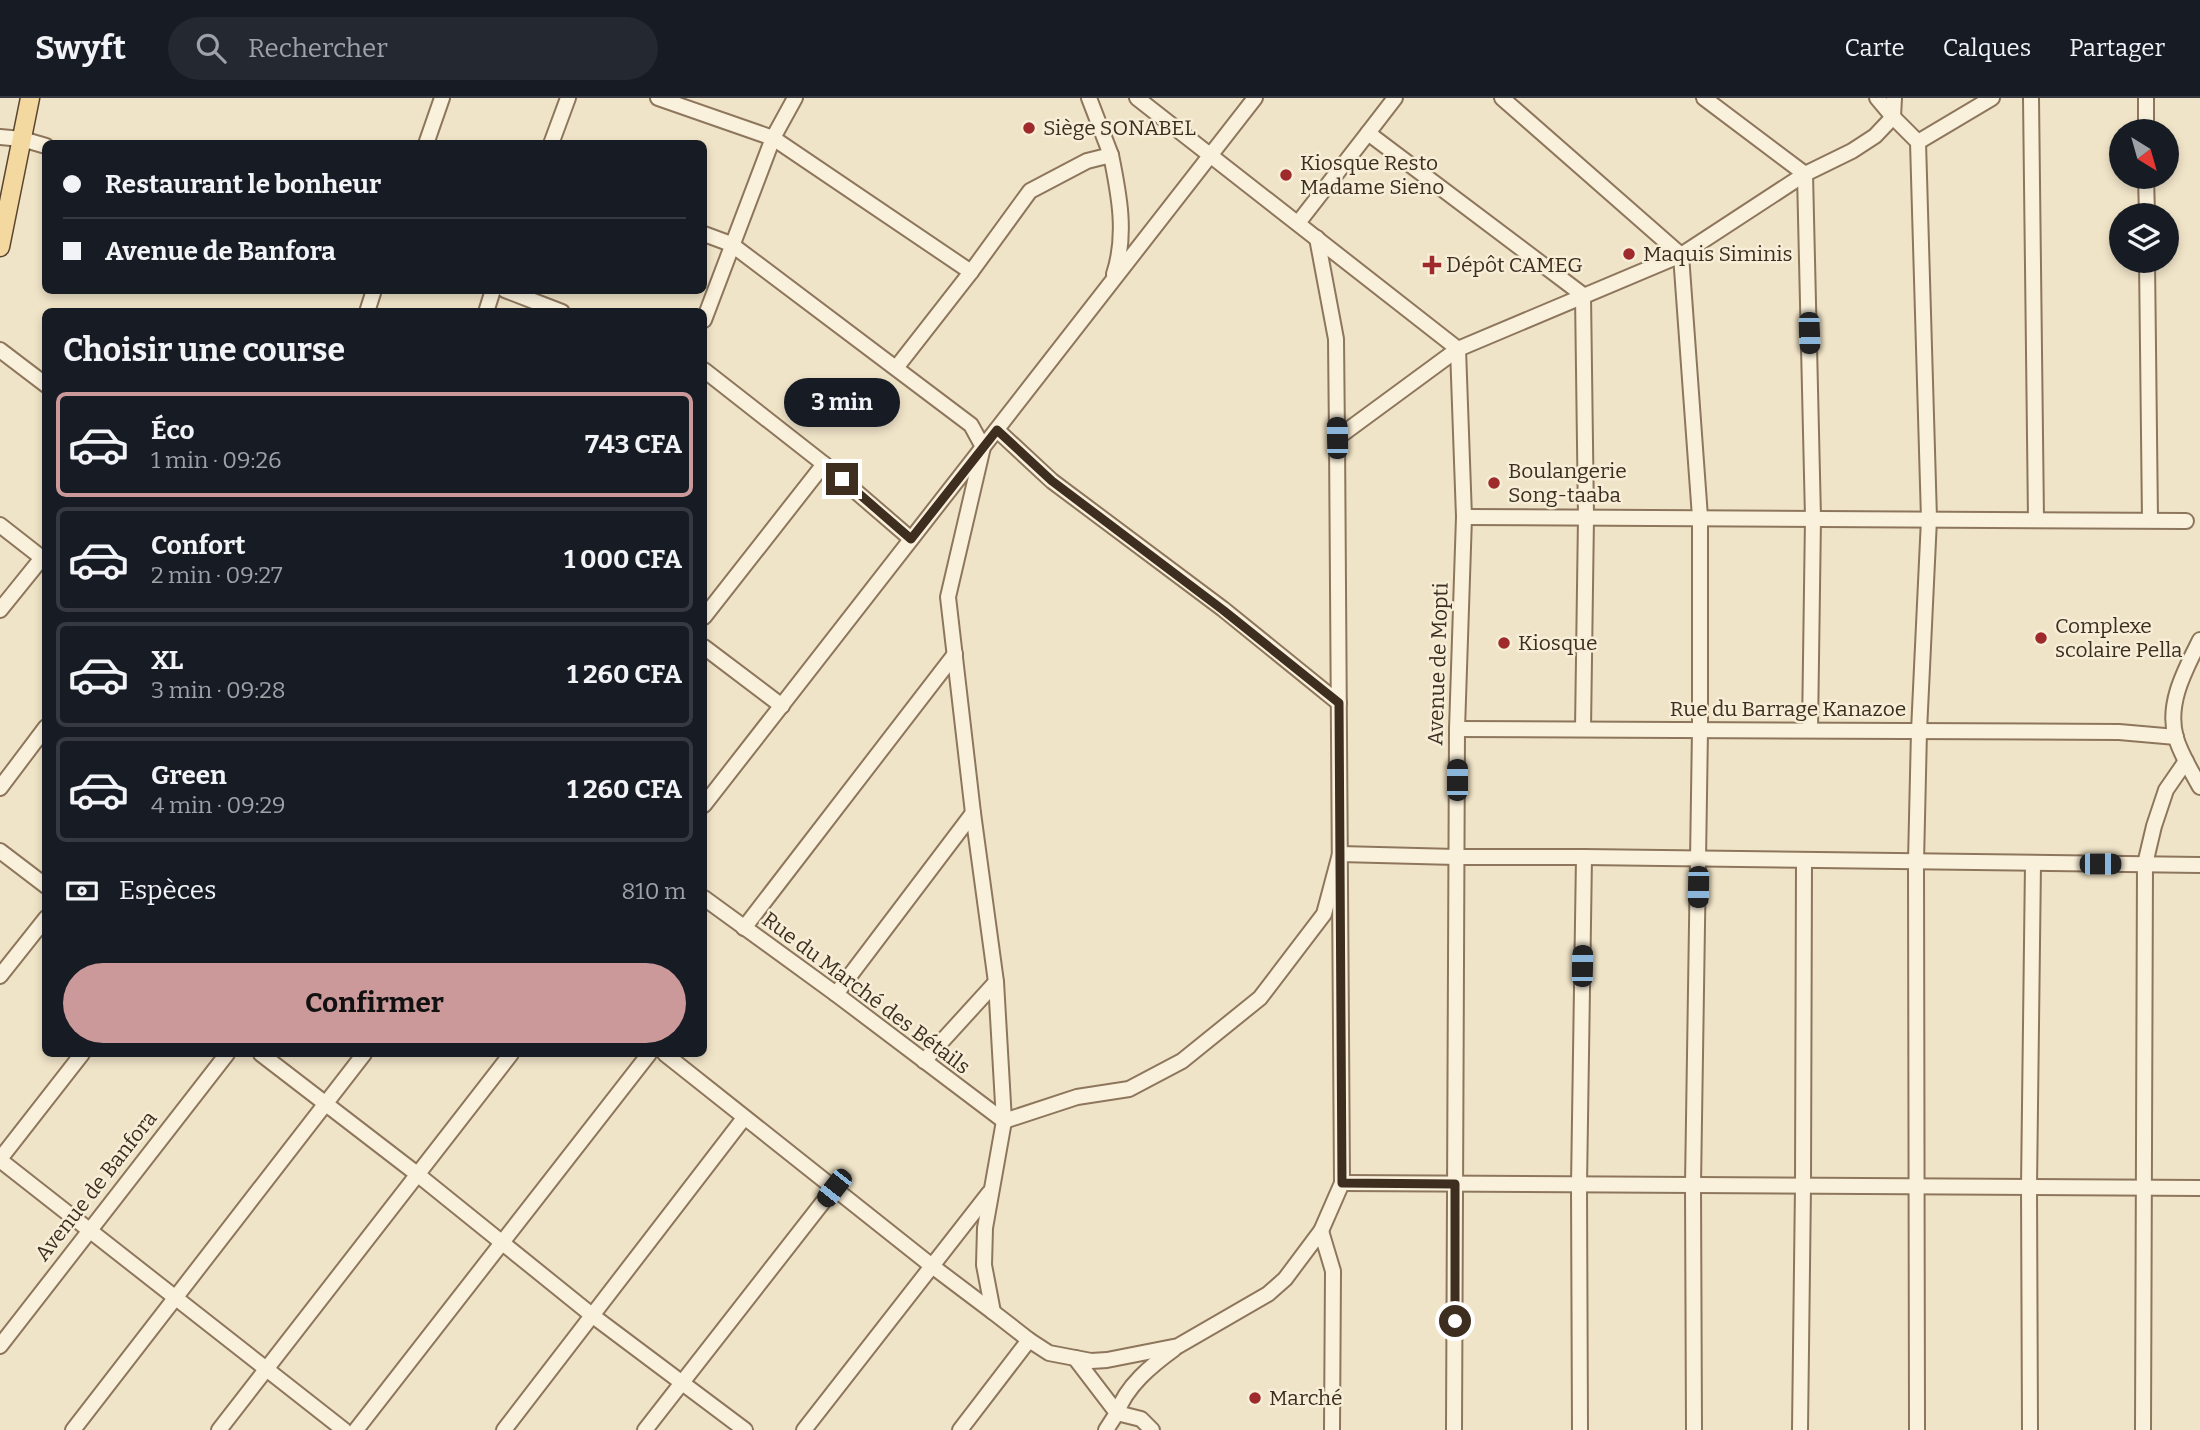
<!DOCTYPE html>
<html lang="fr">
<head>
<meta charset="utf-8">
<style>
	:root { --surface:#171b24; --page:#242831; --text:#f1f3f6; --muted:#9ea1a6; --line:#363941; --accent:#cc999b }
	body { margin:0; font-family:Bitter,serif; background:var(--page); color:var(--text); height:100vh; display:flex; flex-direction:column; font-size:26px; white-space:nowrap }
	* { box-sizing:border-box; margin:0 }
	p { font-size:23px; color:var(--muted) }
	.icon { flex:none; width:38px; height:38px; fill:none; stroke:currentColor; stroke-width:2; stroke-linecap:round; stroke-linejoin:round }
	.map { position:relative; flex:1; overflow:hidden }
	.side { position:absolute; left:42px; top:210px; width:665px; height:749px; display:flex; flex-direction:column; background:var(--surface); border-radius:10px; box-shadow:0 4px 10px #0003 }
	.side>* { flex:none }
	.banner { position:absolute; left:42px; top:42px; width:665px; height:154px; border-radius:10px; box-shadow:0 4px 10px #0003; display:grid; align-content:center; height:154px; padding:0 21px; background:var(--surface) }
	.needle { width:46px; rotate:143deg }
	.buttons { position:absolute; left:2109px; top:21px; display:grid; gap:14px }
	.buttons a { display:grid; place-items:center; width:70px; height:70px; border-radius:50%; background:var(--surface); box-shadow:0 4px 10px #0003; font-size:35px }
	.end { position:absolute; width:32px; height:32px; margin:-16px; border:9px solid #3d2e20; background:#fff; box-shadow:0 0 0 4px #fff }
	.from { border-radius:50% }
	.bubble { position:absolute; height:49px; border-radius:24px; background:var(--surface); box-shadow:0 4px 10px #0003; font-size:23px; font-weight:700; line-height:49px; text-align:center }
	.car { position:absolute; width:21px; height:42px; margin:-21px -10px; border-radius:9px; box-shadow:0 0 5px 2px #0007; background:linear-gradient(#222 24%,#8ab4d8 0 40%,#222 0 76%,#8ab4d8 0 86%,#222 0) }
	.banner b { display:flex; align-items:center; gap:24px; height:66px; font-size:26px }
	.banner b+b { border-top:2px solid var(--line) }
	.banner i { width:18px; height:18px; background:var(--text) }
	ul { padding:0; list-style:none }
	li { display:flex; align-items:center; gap:21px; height:105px; margin:0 14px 10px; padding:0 7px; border:4px solid var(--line); border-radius:10px }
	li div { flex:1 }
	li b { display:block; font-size:26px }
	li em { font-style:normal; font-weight:700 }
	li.current { border-color:var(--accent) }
	li>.icon { width:63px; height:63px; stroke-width:1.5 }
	h2 { padding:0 21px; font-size:32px; line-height:84px }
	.pay { display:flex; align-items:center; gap:18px; height:77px; padding:0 21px; font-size:26px }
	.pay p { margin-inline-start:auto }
	.action { display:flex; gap:14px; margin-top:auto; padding:14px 21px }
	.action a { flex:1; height:80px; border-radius:42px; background:var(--accent); color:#111; font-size:28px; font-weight:700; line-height:80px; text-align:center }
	header { display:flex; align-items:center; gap:42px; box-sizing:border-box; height:98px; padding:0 35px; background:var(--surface); border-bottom:2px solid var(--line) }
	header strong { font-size:33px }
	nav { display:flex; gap:38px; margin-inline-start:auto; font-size:24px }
	.search { width:490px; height:63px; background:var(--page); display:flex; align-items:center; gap:18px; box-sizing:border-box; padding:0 24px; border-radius:38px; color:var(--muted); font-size:26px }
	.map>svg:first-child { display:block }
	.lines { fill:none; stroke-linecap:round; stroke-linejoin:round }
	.minor-casing { stroke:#8d765c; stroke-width:18 }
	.major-casing { stroke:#5b4430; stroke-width:21 }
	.minor { stroke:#faf1dc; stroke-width:14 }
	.major { stroke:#f3d9a0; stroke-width:18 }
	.route { stroke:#3d2e20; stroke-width:9 }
	.poi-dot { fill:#9e2a2b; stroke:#f7eed8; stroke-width:2.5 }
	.labels { text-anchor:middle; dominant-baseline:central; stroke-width:5; stroke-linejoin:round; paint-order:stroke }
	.poi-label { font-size:21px; fill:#3d2e20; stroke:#f7eed8; text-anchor:start }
	.street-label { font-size:21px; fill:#3d2e20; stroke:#f7eed8 }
</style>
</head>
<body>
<header>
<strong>Swyft</strong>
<div class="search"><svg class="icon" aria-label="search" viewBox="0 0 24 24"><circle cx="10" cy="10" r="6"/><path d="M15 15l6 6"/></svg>Rechercher</div>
<nav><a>Carte</a><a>Calques</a><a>Partager</a></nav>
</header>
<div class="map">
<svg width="2200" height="1332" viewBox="0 0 2200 1332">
	<rect width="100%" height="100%" fill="#f0e4c8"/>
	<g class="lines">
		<defs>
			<g id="minor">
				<polyline points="658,0 773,40 971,174"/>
				<polyline points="1089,0 1111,57"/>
				<polyline points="1137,0 1458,251 1464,419 1457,631 1454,1332"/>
				<polyline points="1502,0 1681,157 1700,419 1700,632 1693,1087 1694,1332"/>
				<polyline points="1704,0 1805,76 1813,420 1810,632"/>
				<polyline points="1877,0 1893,19 1918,44 1929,421 1919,633 1916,764 1917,1332"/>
				<polyline points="2031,0 2036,422"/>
				<polyline points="2146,0 2146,33"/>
				<polyline points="1368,35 1395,0"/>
				<polyline points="0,39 22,41 46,48"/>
				<polyline points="1918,44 1992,0"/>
				<polyline points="426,46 442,0"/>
				<polyline points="551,46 568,0"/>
				<polyline points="2146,79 2147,117"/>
				<polyline points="1298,125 1368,35 1583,197 1586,419 1583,631"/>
				<polyline points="704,136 731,146 971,327 983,349 948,499 973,715 996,884 1004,1023 985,1130 984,1167 993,1214 1029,1242 1049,1255 1091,1263 1107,1262 1178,1248 1268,1196 1285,1181 1321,1133 1333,1173 1332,1332"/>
				<polyline points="1317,140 1336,241 1337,340"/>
				<polyline points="2147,163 2150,422"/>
				<polyline points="505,192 562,214"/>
				<polyline points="367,214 374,192"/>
				<polyline points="486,214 493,192"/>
				<polyline points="704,222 773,40 795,0"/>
				<polyline points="0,252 46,287"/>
				<path d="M896,270L971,174L1030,93L1087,63L1111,57C1119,96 1127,137 1114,176"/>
				<polyline points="704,272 824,366 911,441"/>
				<polyline points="997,332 1052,383 1223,511 1339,605"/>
				<polyline points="1464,419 2186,423"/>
				<polyline points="0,427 46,463"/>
				<polyline points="0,512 42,460"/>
				<polyline points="704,519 824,366"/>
				<path d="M2200,542C2185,572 2166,606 2176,640C2181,657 2192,674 2200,689"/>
				<polyline points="704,549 782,608"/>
				<polyline points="1457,631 2119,634 2176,639"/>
				<polyline points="0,690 46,629"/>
				<polyline points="704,707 1255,0"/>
				<polyline points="0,753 46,788"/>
				<polyline points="704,800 836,896 1004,1023 1077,999 1129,991 1182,963 1260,900 1324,816 1340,756 1456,759 1584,759 2200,767"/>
				<polyline points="744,830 955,556"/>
				<polyline points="0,878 46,820"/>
				<polyline points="836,896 973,715"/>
				<polyline points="261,956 417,1076 593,1218 745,1332"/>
				<polyline points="665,956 932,1168 993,1214"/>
				<polyline points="924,963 996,884"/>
				<polyline points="0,1061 82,956"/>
				<polyline points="0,1062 344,1332"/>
				<polyline points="1342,1085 2200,1090"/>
				<polyline points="1321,1133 1342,1085 1337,340 1458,251 1681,157 1805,76 1852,53 1875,38 1893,19 1894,0"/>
				<polyline points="0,1248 227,956"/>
				<polyline points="1075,1260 1117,1315 1106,1332"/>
				<polyline points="73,1332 364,956"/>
				<polyline points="219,1332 511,956"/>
				<polyline points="356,1332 649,956"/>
				<polyline points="504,1332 744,1020"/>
				<polyline points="645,1332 834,1090"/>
				<polyline points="804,1332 989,1095"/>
				<polyline points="960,1332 1029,1242"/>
				<path d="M1152,1332L1141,1321L1117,1315C1126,1288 1152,1267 1174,1251"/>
				<polyline points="1580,1332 1579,1087 1584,759"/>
				<polyline points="1800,1332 1803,1088 1804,763"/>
				<polyline points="2030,1332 2029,1089 2033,765"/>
				<polyline points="2143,1332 2145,766 2154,728 2166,692 2186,663"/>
			</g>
			<polyline id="major" points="0,149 30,0"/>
		</defs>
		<use href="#minor" class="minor-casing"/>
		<use href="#major" class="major-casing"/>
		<use href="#minor" class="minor"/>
		<use href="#major" class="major"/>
	</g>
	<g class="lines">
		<polyline class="route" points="842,381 911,441 997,332 1052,383 1223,512 1339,605 1342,1085 1455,1086 1455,1223"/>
	</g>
	<g class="poi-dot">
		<circle cx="1029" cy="30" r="7"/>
		<circle cx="1286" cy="77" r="7"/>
		<circle cx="1629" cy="156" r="7"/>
		<path d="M1428.5 156.5h7v7h7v7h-7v7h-7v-7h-7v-7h7z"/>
		<circle cx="1494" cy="385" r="7"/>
		<circle cx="2041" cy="540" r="7"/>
		<circle cx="1504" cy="545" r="7"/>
		<circle cx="1255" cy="1300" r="7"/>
	</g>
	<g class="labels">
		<g class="poi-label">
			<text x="1043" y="30">Siège SONABEL</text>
			<text x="1300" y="65">Kiosque Resto<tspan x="1300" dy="24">Madame Sieno</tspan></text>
			<text x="1643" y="156">Maquis Siminis</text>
			<text x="1446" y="167">Dépôt CAMEG</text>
			<text x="1508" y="373">Boulangerie<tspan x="1508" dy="24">Song-taaba</tspan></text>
			<text x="2055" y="528">Complexe<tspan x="2055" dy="24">scolaire Pella</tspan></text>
			<text x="1518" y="545">Kiosque</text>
			<text x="1269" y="1300">Marché</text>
		</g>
		<g class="street-label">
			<text transform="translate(1438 566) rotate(-88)">Avenue de Mopti</text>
			<text x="1788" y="611">Rue du Barrage Kanazoe</text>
			<text transform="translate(866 895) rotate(37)">Rue du Marché des Bétails</text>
			<text transform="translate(96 1088) rotate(-52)">Avenue de Banfora</text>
		</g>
	</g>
</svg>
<div class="buttons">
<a><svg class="needle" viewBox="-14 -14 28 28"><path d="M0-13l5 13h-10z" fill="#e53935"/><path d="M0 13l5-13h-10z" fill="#9ea1a6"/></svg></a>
<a><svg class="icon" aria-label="layers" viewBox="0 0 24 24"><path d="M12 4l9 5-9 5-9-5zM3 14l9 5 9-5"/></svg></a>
</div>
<i class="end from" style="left:1455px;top:1223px"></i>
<i class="end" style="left:842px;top:381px"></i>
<div class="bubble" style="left:784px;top:280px;width:116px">3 min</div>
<i class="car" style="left:1809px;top:235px;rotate:178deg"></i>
<i class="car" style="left:1337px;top:340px;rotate:359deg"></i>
<i class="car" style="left:1457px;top:682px;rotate:0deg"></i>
<i class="car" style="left:2100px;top:766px;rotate:90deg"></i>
<i class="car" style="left:1698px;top:789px;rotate:181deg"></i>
<i class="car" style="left:1582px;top:868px;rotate:1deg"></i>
<i class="car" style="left:834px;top:1090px;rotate:218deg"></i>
<div class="banner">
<b><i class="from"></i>Restaurant le bonheur</b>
<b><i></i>Avenue de Banfora</b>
</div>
<section class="side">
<h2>Choisir une course</h2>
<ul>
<li class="current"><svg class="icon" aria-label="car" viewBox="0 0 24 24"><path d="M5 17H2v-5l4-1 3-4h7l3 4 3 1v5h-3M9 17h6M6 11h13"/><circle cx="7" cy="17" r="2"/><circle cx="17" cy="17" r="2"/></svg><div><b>Éco</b><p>1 min · 09:26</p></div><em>743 CFA</em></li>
<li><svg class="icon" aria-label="car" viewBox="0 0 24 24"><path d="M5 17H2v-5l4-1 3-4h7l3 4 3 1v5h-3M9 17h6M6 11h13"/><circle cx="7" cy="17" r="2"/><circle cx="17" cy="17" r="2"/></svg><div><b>Confort</b><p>2 min · 09:27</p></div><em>1 000 CFA</em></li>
<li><svg class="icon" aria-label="car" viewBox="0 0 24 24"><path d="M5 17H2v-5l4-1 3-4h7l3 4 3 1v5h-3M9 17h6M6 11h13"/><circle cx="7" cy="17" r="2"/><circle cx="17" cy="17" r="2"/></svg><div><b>XL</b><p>3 min · 09:28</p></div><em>1 260 CFA</em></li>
<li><svg class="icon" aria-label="car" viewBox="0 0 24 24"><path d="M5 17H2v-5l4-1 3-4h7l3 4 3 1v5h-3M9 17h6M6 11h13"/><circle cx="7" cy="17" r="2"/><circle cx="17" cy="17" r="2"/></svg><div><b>Green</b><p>4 min · 09:29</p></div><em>1 260 CFA</em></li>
</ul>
<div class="pay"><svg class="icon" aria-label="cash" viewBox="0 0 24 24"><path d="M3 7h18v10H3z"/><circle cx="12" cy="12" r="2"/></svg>Espèces<p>810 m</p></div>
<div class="action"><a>Confirmer</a></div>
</section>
</div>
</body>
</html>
